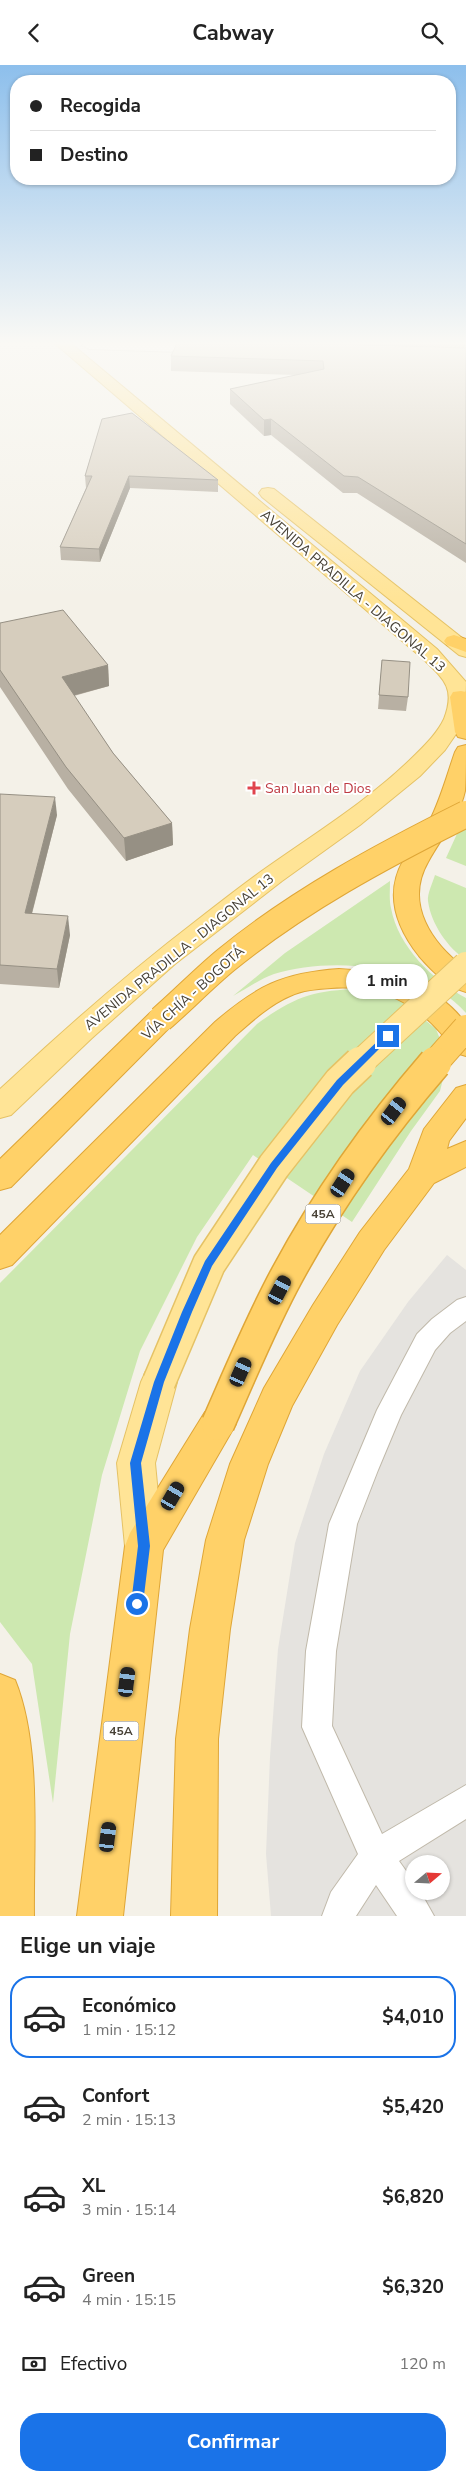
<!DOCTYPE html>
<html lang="es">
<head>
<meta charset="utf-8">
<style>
	:root { --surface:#fff; --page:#f6f6f6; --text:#222; --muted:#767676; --line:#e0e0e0; --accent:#1a73e8 }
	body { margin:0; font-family:"Nunito Sans",sans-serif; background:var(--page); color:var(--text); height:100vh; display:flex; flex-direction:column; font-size:19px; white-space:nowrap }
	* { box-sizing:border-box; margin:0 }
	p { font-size:16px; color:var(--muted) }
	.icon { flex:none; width:28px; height:28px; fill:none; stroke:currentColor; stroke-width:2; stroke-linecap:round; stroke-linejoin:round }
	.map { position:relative; height:1851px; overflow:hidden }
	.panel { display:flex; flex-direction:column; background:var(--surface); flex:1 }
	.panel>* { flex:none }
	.banner { position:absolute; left:10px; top:10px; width:446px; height:110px; border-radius:20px; box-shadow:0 1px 4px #0004; display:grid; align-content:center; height:110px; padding:0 20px; background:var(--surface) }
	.needle { width:32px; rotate:71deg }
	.buttons { position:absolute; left:405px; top:1790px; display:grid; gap:10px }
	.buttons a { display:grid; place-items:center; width:45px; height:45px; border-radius:50%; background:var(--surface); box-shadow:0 1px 4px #0004; font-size:25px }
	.end { position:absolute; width:22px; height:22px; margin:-11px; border:6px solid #1a73e8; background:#fff; box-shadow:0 0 0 2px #fff }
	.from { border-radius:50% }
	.bubble { position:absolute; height:35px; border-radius:18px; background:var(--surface); box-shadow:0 1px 4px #0004; font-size:16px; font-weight:700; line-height:35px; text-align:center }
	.car { position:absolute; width:15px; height:30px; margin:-15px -8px; border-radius:6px; box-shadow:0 0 4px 1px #0007; background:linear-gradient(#222 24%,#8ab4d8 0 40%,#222 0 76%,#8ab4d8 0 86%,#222 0) }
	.banner b { display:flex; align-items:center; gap:18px; height:48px; font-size:19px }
	.banner b+b { border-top:1px solid var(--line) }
	.banner i { width:12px; height:12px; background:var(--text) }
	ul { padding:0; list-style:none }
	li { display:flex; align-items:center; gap:15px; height:82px; margin:0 10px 8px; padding:0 10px; border:2px solid transparent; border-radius:20px }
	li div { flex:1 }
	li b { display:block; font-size:19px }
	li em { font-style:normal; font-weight:700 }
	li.selected { border-color:var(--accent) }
	li>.icon { width:45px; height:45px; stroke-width:1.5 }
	h2 { padding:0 20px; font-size:22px; line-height:60px }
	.pay { display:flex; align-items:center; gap:12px; height:55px; padding:0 20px; font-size:19px }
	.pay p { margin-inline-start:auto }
	.cta { display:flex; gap:10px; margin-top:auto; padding:10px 20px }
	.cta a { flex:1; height:58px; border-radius:20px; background:var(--accent); color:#fff; font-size:20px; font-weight:700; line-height:58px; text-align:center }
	header { display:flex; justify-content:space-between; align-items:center; height:65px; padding:0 20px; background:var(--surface); font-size:22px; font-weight:700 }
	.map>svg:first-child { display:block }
	.green { fill:#cde8b0 }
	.parking { fill:#e5e3df; fill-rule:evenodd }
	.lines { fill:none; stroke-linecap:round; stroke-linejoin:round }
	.lane-casing { stroke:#c0b9aa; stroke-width:2 }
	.street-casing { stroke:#c0b9aa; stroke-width:2 }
	.primary-casing { stroke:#e5c265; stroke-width:2 }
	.highway-casing { stroke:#dfa637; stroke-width:2 }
	.lane { fill:#fff; fill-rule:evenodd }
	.street { fill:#fff; fill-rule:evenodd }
	.primary { fill:#ffe496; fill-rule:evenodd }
	.highway { fill:#ffd168; fill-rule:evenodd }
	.primary-bridge-far1-casing { stroke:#e5c265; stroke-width:28; stroke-linecap:butt }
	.primary-bridge-casing { stroke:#e5c265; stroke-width:35; stroke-linecap:butt }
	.highway-bridge-far1-casing { stroke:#dfa637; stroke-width:28; stroke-linecap:butt }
	.highway-bridge-casing { stroke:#dfa637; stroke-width:35; stroke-linecap:butt }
	.primary-bridge-far1 { stroke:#ffe496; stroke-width:26 }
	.primary-bridge { stroke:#ffe496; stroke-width:32 }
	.highway-bridge-far1 { stroke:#ffd168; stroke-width:26 }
	.highway-bridge { stroke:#ffd168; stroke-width:32 }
	.wall { fill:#b8b0a3 }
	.shaded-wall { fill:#969084 }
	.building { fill:#d6cdbd; stroke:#969084 }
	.route { fill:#1a73e8 }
	.health-dot { fill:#e0444e; stroke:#fff; stroke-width:2 }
	.labels { text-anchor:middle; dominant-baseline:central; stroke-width:4; stroke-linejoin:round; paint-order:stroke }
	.shield { fill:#fff; stroke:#7e7a72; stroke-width:1 }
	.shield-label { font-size:12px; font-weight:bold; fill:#474136 }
	.street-label { font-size:14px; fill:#474136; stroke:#fff }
	.health-label { font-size:14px; fill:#be3a42; stroke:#fff; text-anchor:start }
</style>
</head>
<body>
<header><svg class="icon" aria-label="back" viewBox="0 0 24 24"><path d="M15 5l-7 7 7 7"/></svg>Cabway<svg class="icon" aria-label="search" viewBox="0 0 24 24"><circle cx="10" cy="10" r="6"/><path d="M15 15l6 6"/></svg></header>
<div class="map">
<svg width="466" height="1851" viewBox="0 0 466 1851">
	<rect width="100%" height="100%" fill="#f4f1e8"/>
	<g class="green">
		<polygon points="466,749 466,801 446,793"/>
		<path d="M435,810L466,823V895C448,883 431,859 428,836C427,829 433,817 435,810Z"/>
		<path d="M390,816C390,825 389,835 391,843C398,882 433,915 466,933V948C424,899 333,891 274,909C260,914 246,924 233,931L285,888Z"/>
		<path d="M359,924L383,929L403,937L436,964L448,994L440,1026L411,1066L352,1157L253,1090L197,1172L140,1286L102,1410L70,1569L53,1738L32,1599L0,1557V1218L257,959C294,932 314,925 359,924Z"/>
	</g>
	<path class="parking" d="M447,1190L466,1205V1851H271L266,1789L270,1692L278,1584L295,1478L324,1389L360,1306L408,1237ZM414,1799H441V1826H414Z"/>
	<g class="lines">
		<defs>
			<polygon id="lane" points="466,1232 466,1256 450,1268 435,1285 401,1350 378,1405 357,1459 336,1586 332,1661 382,1769 466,1720 466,1754 399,1796 414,1817 414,1826 420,1826 434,1851 397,1851 376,1820 356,1851 322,1851 331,1827 358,1789 302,1662 306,1586 329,1459 377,1345 417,1269 432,1254 457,1235"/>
			<polygon id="street" points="94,276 212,280 219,284 212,288 89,284 82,280 84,277"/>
			<g id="primary">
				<path d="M52,276H68L437,584L466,617L465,656L445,685L420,711L360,760L282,816L175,899L92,973L11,1050L0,1053V1024L10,1015C70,959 131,906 196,856C219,838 242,820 266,803C317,767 371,734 416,689C426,679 438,667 444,654C456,623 444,614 422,593Z"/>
				<polygon points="268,423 274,424 466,576 466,592 459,590 262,432 259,428 262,424"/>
				<polygon points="159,1301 172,1306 177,1317 155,1398 163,1481 158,1494 144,1500 130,1494 125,1481 117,1398 141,1317 146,1306"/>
			</g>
			<g id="highway">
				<polygon points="454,570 466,574 466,587 447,580 444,576 447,572"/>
				<polygon points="461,626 466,627 466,674 458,672 455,667 450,632 453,627"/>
				<path d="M466,680C466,695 466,712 465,726C459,753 441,773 428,797C404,839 432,879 466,904V927C448,922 431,905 419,891C397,863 384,830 403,796C412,782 423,770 430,755C441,733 447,710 455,687L458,682Z"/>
				<path d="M339,904C385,906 438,919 466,959V991L456,988C426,943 387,919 331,923C317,924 303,925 290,931C269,940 251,957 235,971L12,1200L0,1204V1170L215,957C257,921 282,908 339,904Z"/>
				<polygon points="161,944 171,947 175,954 171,961 11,1122 0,1125 0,1094 151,947"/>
				<polygon points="466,1020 466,1053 449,1076 447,1084 466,1076 466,1102 434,1118 384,1185 337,1260 292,1341 268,1399 244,1475 230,1564 218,1674 217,1851 171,1851 176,1674 190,1564 206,1475 230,1399 264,1323 313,1240 360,1167 409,1104 424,1064 456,1023"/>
				<polygon points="218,1343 231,1347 236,1359 163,1485 123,1851 77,1851 125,1481 130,1468 205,1347"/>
				<path d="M0,1609L15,1615C42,1681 33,1779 34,1851H0Z"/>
			</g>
		</defs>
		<use href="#lane" class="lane-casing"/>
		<use href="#street" class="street-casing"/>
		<use href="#primary" class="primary-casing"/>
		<use href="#highway" class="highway-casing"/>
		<use href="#lane" class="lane"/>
		<use href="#street" class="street"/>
		<use href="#primary" class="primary"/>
		<use href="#highway" class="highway"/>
		<defs>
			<polyline id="primary-bridge-far1" points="359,999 466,900"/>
			<polyline id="primary-bridge" points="159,1317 209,1199 274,1101 340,1017 360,998"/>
			<g id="highway-bridge-far1">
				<path d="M161,954C183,935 203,914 226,895C298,836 382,791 466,749"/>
				<polyline points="434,999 466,963"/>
			</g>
			<path id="highway-bridge" d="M218,1359C240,1309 261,1258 287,1210C328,1134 378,1064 435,998"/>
		</defs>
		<use href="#primary-bridge-far1" class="primary-bridge-far1-casing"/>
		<use href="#primary-bridge" class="primary-bridge-casing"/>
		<use href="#highway-bridge-far1" class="highway-bridge-far1-casing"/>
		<use href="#highway-bridge" class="highway-bridge-casing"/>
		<use href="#primary-bridge-far1" class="primary-bridge-far1"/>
		<use href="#primary-bridge" class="primary-bridge"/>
		<use href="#highway-bridge-far1" class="highway-bridge-far1"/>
		<use href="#highway-bridge" class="highway-bridge"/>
	</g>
	<g class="wall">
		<polygon points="178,276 466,276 466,498 357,428 343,428 271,370 264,371 230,339 230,324 296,310 171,306 171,291"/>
		<polygon points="102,354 218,415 218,427 130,423 100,497 61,495 60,482 86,423 85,411"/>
		<polygon points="0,558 108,600 109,621 74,631 113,688 172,758 173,780 126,796 68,724 0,622"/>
		<polygon points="382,595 408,632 406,646 378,644"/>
		<polygon points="0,729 57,750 32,849 70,870 59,923 0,919"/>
	</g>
	<g class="shaded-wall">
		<polygon points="271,354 271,370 264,371 264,355"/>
		<polygon points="129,411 130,423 100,497 99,484"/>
		<polygon points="108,600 109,621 64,633 62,612"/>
		<polygon points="55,732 57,750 27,867 25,848"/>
		<polygon points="172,758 173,780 126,796 124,773"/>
		<polygon points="68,851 70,870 59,923 57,904"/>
	</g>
	<g class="building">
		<polygon points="178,276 233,276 466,283 466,479 358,412 344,411 271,354 264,355 230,324 324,304 323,296 171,291"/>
		<polygon points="132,348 218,415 129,411 99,484 60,482 92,411 85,411 102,354"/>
		<polygon points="63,545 108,600 62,612 113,688 172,758 124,773 66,702 0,605 0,558"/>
		<polygon points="382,595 410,597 408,632 379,630"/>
		<polygon points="0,729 55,732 25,848 68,851 57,904 0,900"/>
	</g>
	<linearGradient id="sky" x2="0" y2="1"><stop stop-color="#8dbfec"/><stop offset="0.52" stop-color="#faf9f5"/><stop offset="1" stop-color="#faf9f5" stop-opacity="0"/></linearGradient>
	<rect width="466" height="535" fill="url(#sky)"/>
	<polygon class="route" points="385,969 392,971 343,1020 277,1103 212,1201 192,1247 164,1317 141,1398 150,1481 143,1539 137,1545 133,1543 131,1539 138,1481 130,1398 154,1317 182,1247 205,1196 271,1098 337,1015"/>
	<path class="health-dot" d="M251.5 715.5h5v5h5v5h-5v5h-5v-5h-5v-5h5z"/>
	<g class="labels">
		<g class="shield">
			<rect x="305.5" y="1139.5" width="35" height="19" rx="4"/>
			<rect x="103.5" y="1656.5" width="35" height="19" rx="4"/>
		</g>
		<g class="shield-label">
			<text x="323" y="1149">45A</text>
			<text x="121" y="1666">45A</text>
		</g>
		<g class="street-label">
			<text transform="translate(353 526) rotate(41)">AVENIDA PRADILLA - DIAGONAL 13</text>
			<text transform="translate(179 887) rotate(-39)">AVENIDA PRADILLA - DIAGONAL 13</text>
			<text transform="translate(193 928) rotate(-42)">VÍA CHÍA - BOGOTÁ</text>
		</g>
		<g class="health-label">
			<text x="265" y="723">San Juan de Dios</text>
		</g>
	</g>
</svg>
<div class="buttons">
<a><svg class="needle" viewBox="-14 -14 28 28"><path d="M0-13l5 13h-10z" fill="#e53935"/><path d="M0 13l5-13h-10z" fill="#767676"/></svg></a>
</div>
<i class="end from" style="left:137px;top:1539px"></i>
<i class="end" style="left:388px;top:971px"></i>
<div class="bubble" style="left:346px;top:899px;width:82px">1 min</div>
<i class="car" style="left:394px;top:1046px;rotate:37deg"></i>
<i class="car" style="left:343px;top:1118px;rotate:33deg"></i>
<i class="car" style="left:280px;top:1225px;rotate:28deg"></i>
<i class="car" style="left:241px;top:1307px;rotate:24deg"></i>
<i class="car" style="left:173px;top:1431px;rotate:30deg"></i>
<i class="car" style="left:127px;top:1617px;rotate:7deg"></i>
<i class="car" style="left:108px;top:1772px;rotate:7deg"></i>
<div class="banner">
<b><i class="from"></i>Recogida</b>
<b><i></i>Destino</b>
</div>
</div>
<section class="panel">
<h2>Elige un viaje</h2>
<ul>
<li class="selected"><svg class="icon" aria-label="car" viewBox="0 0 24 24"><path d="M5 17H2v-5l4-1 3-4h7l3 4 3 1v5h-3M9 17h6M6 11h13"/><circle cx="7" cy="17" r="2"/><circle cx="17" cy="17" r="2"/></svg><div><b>Económico</b><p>1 min · 15:12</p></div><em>$4,010</em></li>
<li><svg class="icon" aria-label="car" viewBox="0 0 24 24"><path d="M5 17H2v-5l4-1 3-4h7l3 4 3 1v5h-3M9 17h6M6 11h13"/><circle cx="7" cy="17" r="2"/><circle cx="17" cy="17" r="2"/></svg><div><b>Confort</b><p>2 min · 15:13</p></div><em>$5,420</em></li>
<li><svg class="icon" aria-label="car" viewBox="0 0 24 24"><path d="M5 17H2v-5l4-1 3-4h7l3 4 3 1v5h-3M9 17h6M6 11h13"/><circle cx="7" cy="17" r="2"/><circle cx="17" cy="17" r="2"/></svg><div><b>XL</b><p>3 min · 15:14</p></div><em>$6,820</em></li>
<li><svg class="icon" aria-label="car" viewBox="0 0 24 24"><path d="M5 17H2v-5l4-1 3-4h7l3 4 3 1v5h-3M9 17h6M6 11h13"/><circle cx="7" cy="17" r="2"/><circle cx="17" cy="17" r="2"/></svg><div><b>Green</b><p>4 min · 15:15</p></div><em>$6,320</em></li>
</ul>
<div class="pay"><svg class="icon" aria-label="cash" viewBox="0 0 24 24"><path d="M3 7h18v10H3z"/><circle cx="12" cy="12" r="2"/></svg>Efectivo<p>120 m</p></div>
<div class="cta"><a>Confirmar</a></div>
</section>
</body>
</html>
